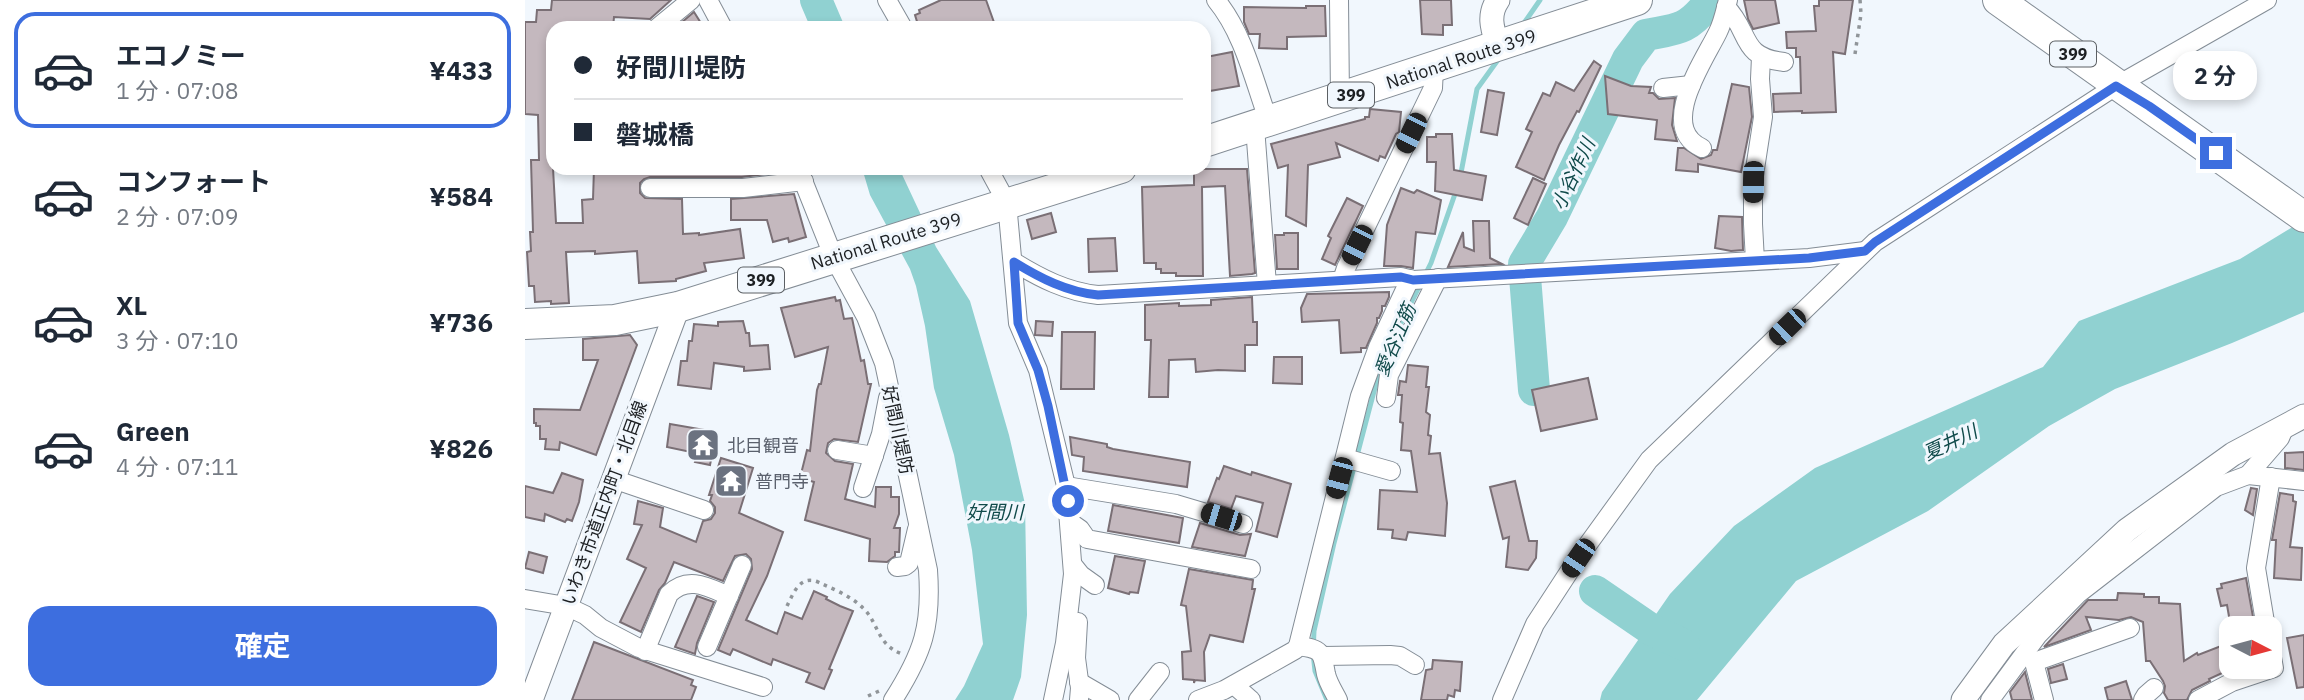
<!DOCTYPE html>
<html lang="ja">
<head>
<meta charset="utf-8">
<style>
	:root { --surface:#fff; --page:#f6f6f7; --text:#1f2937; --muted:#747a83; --line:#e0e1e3; --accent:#3d6edf }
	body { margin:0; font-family:"IBM Plex Sans","Noto Sans JP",sans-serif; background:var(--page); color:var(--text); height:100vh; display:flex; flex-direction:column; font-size:26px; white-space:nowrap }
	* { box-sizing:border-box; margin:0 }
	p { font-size:23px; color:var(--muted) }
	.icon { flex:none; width:38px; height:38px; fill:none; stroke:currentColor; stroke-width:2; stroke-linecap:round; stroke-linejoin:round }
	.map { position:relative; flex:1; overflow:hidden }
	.sheet { display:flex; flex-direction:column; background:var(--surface); width:525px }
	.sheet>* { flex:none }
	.guide { position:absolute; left:21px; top:21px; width:665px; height:154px; border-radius:21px; box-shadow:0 4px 10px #0003; display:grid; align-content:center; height:154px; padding:0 28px; background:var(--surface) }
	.needle { width:46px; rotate:96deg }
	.controls { position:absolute; left:1694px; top:616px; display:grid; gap:14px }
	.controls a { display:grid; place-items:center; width:63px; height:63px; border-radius:14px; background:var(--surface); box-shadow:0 4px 10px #0003; font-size:35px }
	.end { position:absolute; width:32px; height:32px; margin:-16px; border:9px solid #3d6edf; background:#fff; box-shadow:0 0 0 4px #fff }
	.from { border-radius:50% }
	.bubble { position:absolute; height:49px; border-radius:21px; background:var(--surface); box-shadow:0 4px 10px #0003; font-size:23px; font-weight:700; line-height:49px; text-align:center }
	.car { position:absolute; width:21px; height:42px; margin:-21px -10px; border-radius:9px; box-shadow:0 0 5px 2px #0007; background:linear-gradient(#222 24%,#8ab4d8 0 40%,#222 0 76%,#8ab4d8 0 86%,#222 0) }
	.guide b { display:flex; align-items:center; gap:24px; height:66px; font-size:26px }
	.guide b+b { border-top:2px solid var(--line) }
	.guide i { width:18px; height:18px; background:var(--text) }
	ul { padding:12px 0 0; list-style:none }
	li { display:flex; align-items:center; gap:21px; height:116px; margin:0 14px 10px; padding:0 14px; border:4px solid transparent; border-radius:21px }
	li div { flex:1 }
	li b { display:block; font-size:26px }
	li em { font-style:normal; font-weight:700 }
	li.active { border-color:var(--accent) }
	li>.icon { width:63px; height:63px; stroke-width:1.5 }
	.button { display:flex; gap:14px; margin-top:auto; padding:14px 28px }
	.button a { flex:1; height:80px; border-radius:21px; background:var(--accent); color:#fff; font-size:28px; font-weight:700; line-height:80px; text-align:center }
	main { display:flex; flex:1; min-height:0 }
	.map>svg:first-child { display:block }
	.water { fill:#90d1d1 }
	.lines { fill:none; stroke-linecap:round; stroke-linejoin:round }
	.stream { stroke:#90d1d1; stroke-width:5 }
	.river { stroke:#90d1d1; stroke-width:32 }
	.building { fill:#c4b8be; stroke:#7a6f75; stroke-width:2 }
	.minor-casing { stroke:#848d96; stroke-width:20 }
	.tertiary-casing { stroke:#848d96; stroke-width:25 }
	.trunk-casing { stroke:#848d96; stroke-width:32 }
	.path { stroke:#909599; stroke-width:3.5; stroke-dasharray:3.5 5; stroke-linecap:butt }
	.minor { stroke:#fff; stroke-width:18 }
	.tertiary { stroke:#fff; stroke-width:23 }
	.trunk { stroke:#fff; stroke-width:30 }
	.route { stroke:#3d6edf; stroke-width:9 }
	.labels { text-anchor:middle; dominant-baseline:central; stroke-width:6; stroke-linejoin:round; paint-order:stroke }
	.shield { fill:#f1f7fd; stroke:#5c6064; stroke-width:2 }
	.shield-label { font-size:16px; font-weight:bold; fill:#1c1f22 }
	.street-label { font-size:18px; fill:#1c1f22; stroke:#f1f7fd }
	.worship-label { font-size:18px; fill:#5b616d; stroke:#f1f7fd; text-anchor:start }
	.water-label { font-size:19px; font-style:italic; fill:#104a4a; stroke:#f1f7fd }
</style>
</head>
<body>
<main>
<section class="sheet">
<ul>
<li class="active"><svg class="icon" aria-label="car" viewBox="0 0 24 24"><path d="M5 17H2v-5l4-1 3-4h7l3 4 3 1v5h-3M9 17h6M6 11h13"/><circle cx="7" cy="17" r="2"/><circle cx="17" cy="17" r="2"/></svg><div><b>エコノミー</b><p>1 分 · 07:08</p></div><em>¥433</em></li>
<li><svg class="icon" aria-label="car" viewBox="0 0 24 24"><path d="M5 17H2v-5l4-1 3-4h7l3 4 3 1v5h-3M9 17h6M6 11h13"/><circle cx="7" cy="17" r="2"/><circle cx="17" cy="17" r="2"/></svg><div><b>コンフォート</b><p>2 分 · 07:09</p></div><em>¥584</em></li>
<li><svg class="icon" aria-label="car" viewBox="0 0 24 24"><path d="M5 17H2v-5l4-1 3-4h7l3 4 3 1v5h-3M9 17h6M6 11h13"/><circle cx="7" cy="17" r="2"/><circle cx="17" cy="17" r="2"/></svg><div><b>XL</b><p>3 分 · 07:10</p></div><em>¥736</em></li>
<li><svg class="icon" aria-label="car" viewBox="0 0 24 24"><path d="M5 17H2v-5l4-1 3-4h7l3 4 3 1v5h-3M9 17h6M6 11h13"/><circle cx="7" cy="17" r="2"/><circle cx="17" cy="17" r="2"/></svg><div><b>Green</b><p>4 分 · 07:11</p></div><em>¥826</em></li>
</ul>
<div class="button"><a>確定</a></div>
</section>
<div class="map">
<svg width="1779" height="700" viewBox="0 0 1779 700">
	<rect width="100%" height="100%" fill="#f1f7fd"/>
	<g class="water">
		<polygon points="337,168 374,168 411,247 445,301 484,435 500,504 502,615 496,677 488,700 430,700 439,686 458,644 447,550 429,455 409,388 400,326 391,286 385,269 345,195"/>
		<polygon points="1779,220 1779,312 1707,343 1590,389 1524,426 1403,511 1271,581 1172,700 1075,700 1077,692 1145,594 1209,526 1290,468 1518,367 1554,321 1715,259"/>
	</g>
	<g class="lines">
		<g class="stream">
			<polyline points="997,26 1015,0"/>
			<polyline points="935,178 952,89 975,57"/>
			<polyline points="802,700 790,671 788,653 789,631 809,543 853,376 862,351 906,263 931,191"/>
		</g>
		<g class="river">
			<polyline points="291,0 303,28"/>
			<path d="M1009,390L999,264L1027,217L1103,59L1121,35C1151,29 1161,31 1182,5"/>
			<polyline points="1070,591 1127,630 1159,645"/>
		</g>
	</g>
	<g class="building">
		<polygon points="27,0 146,0 125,19 89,17 88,28 28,28 28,168 31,223 58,223 57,200 68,199 69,168 96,168 96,173 134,171 134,168 248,168 249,173 217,177 125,177 119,179 115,183 115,193 120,198 157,199 158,234 174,233 174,235 215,229 219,258 179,263 181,271 151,279 151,281 114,283 112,251 70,254 70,251 41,252 44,303 26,304 26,301 10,302 9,286 4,286 2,252 6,251 5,232 8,232 6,160 14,160 13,115 0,114 0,22 11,22 12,10 26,10"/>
		<polygon points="416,0 461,0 471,28 394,28 390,15 395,13 394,10"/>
		<polygon points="895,0 926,0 927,25 918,25 918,35 897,34"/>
		<polygon points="1219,0 1250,0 1254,23 1228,29 1223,19"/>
		<polygon points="1294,0 1328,0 1320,54 1308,52 1311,112 1277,113 1277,111 1249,112 1248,94 1276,93 1275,57 1271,57 1271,48 1262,48 1261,32 1291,31 1289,6 1294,6"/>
		<polygon points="781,6 800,6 801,36 762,37 762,49 734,48 735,34 724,34 719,22 719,7 781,8"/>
		<polygon points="169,12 179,28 150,28"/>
		<polygon points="707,52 714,86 679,92 679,61 682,60 681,57"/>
		<polygon points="1069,61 1076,66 1054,112 1052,111 1034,145 1019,180 991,167 1007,132 1001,129 1018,93 1025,96 1031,82 1049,91"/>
		<polygon points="1080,76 1106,86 1126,87 1124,93 1128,93 1134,99 1150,98 1147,125 1152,141 1130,139 1132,120 1083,114"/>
		<polygon points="1207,84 1224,87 1227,117 1216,172 1173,164 1173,172 1151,170 1153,148 1159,148 1176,159 1186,155 1188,150 1192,150"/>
		<polygon points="963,90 979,93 972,135 956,132"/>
		<polygon points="845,109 876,112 874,132 871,134 860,158 855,156 853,161 811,143 815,157 783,165 781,226 761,216 763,165 753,168 746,144 840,119 840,117 844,117"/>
		<polygon points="911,134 927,134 929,170 961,176 957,200 910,191 911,162 902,162 902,137 911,137"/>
		<polygon points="669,169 722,169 730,273 727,274 705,276 700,186 677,187 678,276 651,276 651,273 636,273 636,269 631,269 631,263 619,263 617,187 669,185"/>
		<polygon points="1008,178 1021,184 1003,225 989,218"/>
		<polygon points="876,188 889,193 892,190 916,200 910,234 891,232 888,268 876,266 859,266 862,225"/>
		<polygon points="269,194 281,237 264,242 263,238 248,242 242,220 206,220 206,199"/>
		<polygon points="822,198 838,206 810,265 797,259 806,238 803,236"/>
		<polygon points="526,213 531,232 507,239 502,220"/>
		<polygon points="1194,216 1217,217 1218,250 1206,251 1190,248"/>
		<polygon points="948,221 964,221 965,258 977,264 923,267 938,232 939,247 949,251"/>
		<polygon points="759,233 773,233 773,269 752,269 750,235 759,235"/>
		<polygon points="590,238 592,271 564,272 563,239"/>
		<polygon points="864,292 864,297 860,306 857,306 857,311 854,318 852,318 852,323 841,348 836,348 836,352 816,353 814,320 777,322 776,308 782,294"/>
		<polygon points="310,297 311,301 315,300 319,319 327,318 336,361 339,360 343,384 346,384 333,442 309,439 303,443 301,453 310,461 328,464 320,499 350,507 351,487 366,487 366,497 374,497 374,514 369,528 375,528 374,552 370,552 370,556 362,562 344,561 345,539 280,520 289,482 275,478 282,450 285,451 292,390 294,384 296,384 303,347 270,357 256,308"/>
		<polygon points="727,297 728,322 732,322 732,345 720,345 720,371 693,370 671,372 670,359 644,360 643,397 624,397 626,340 620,340 620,305 654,303 654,306 686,305 686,300"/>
		<polygon points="218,321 221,333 224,333 225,346 243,345 245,369 219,371 219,367 189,363 186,389 153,385 156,361 162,361 164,341 167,341 169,324 193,326 193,322"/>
		<polygon points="511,321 528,322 527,336 510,335"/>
		<polygon points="537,332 570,332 569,389 536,389"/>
		<polygon points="105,335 112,345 71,455 35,442 34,450 20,449 21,439 15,439 15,426 11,426 11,423 9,423 9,409 55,410 73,360 58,360 58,339"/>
		<polygon points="749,357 777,357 777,384 748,383"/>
		<polygon points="883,365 903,367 901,387 904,387 901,412 905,415 903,435 906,436 904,454 915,453 922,503 920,536 883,532 881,540 867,538 868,530 853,529 855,490 892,492 886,451 876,450 878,423 875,422 877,395 873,395 875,381 881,382"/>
		<polygon points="1063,378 1072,419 1016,431 1007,390"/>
		<polygon points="145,424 180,430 179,438 190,440 185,465 170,462 172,456 165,455 166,452 142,447"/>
		<polygon points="545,437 582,444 582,447 588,449 665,462 662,487 558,471 559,457 547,455"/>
		<polygon points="1779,452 1779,470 1760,468 1760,453"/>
		<polygon points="196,458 228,468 214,513 258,532 242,576 221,620 252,634 260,612 277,619 289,591 302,597 301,599 315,606 328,611 304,669 307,670 299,689 281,682 285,673 248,659 246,665 208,649 205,655 193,650 227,569 226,559 221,554 210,556 198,581 149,562 140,583 134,590 116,632 95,622 121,568 102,559 117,525 109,524 113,501 138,508 135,527 171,542 178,521 186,519 190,513 190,507 185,501 187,495 184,495"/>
		<polygon points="699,466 726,475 727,472 766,484 752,537 731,531 738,503 711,496 706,509 683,502 692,478 694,479"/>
		<polygon points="37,473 58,480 54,502 47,521 42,519 40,522 20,514 19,521 0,517 0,486 28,493"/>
		<polygon points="990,481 1004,541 1012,541 1011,558 1003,570 981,567 984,537 978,539 965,487"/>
		<polygon points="1726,488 1732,489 1728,515 1720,510"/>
		<polygon points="1755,493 1768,495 1768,501 1771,502 1765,547 1777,548 1776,580 1749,578 1751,540 1747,540"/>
		<polygon points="588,505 658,518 654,543 583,531"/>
		<polygon points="675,523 715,535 726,534 720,556 667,547"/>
		<polygon points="4,552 22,557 18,573 0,568"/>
		<polygon points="590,556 620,561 613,593 605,592 604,594 583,588"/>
		<polygon points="664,569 728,580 727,589 730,589 718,642 685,635 679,652 680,681 670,680 669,683 669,680 658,679 657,652 666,651 661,606 656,605"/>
		<polygon points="1721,578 1730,628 1706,628 1702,605 1696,606 1692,589 1697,588 1696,584"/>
		<polygon points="1593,593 1619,594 1619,597 1634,597 1634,603 1655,604 1659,661 1672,653 1673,655 1696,646 1706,669 1684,679 1685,681 1667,690 1662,700 1643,700 1639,693 1640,686 1638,681 1625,661 1621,661 1618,622 1606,617 1594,620 1561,617 1566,630 1519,647 1563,600 1592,600"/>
		<polygon points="172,596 189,602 172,643 170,654 150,647"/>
		<polygon points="1779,635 1779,687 1772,688 1762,638"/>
		<polygon points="69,642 168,680 166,685 171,687 166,700 47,700"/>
		<polygon points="908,660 937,662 935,691 930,690 929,697 923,695 922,700 896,700 901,670 907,669"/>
		<polygon points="1538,664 1542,679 1526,683 1523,669"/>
		<polygon points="1500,672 1507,700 1487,700 1485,692"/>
		<polygon points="1601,681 1607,700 1583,700 1580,688"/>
	</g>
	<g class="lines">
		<defs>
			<g id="minor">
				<polyline points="183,0 198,28"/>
				<polyline points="362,0 378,28"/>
				<path d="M691,0C719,34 729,81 744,122"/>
				<polyline points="814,0 815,99"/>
				<path d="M1201,7C1226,32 1214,57 1259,62"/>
				<polyline points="132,28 166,0"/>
				<polyline points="1138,88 1166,85"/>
				<polyline points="730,127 742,285"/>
				<path d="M1177,148C1132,127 1179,61 1193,32C1198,22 1200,11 1203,0"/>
				<path d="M273,168L309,258L341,317L359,363L403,570C407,626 398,653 368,700"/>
				<polyline points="463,168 482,203 493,323 513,370 541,486 548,574 540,643 528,700"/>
				<polyline points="125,188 218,188 279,181"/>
				<polyline points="1230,261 1228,224 1228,182 1238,117 1235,79 1236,57"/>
				<path d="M489,262C515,278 542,292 573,295L876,277L888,280L1284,258L1340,251"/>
				<polyline points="817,280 821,268 908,88 909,68"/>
				<polyline points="861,398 864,375 913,278"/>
				<polyline points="1761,424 1755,438 1723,475 1779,481"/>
				<polyline points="312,450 349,456"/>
				<polyline points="820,458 866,471"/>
				<polyline points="88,479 179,510"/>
				<polyline points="541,486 651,504 718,524"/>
				<polyline points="338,488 356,434 363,398"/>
				<polyline points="545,522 555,529 562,539 726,569"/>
				<polyline points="548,565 556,575 570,585"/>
				<polyline points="372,567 380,566 384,563 392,529"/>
				<polyline points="0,599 41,606 60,615 76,628 114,648 238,687"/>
				<polyline points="553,622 551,658 555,688 554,700"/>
				<polyline points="1741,628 1731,568 1746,477"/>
				<path d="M773,646C797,649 797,652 801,674C803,683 809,692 813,700"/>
				<polyline points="182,647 217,565"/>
				<path d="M120,651L144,594C163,575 183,587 204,596"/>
				<polyline points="798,656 865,655 875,656 890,665"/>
				<polyline points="554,682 585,700"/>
				<polyline points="709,685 726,700"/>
				<polyline points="613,700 635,672"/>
				<polyline points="673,700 699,690 770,650 773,646 835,396 853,347 885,279"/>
				<polyline points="977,700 1010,624 1053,558 1124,460 1350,242 1591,86 1742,0"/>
				<polyline points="1465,700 1513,635 1553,594 1691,487 1723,475"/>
				<polyline points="1519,700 1509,662 1605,628"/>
				<polyline points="1618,700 1621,695 1629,688"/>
				<polyline points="1673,700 1707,682 1749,668 1745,647"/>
			</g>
			<g id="tertiary">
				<path d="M973,0C962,16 968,30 973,47"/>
				<polyline points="6,700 153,307"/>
				<polyline points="1438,700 1479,644 1602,530 1708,454 1779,416"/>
			</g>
			<g id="trunk">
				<polyline points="1473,0 1779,217"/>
				<polyline points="679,142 1112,0"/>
				<polyline points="0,324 90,320 153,307 596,168"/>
			</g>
		</defs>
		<use href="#minor" class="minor-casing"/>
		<use href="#tertiary" class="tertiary-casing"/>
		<use href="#trunk" class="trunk-casing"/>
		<g class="path">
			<polyline points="1330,54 1336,14 1335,0"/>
			<path d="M262,606C269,592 275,575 293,582C308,589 326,596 338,608C354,623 351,644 377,654"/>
			<polyline points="343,696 354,691"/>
		</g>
		<use href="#minor" class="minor"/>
		<use href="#tertiary" class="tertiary"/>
		<use href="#trunk" class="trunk"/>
	</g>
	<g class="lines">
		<path class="route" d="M543,501L523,406L513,370L493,323L489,262C515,278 542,292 573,295L876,277L888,280L1284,258L1340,251L1350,242L1591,86L1624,106L1691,153"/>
	</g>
	<defs>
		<symbol id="temple-square" viewBox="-11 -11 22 22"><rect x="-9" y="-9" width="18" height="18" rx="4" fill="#6b7280" stroke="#f1f7fd"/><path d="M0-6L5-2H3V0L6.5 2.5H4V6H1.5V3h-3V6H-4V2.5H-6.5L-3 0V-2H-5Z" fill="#fff"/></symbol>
	</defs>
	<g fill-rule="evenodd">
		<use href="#temple-square" x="159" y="426" width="38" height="38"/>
		<use href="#temple-square" x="187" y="462" width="38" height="38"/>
	</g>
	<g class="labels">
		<g class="shield">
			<rect x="1525" y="41.5" width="46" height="25" rx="5"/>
			<rect x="803" y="82.5" width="46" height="25" rx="5"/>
			<rect x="213" y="267.5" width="46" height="25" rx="5"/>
		</g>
		<g class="shield-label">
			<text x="1548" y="54">399</text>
			<text x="826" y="95">399</text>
			<text x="236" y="280">399</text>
		</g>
		<g class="street-label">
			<text transform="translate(936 59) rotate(-18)">National Route 399</text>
			<text transform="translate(361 241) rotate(-17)">National Route 399</text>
			<text transform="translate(373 430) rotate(78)">好間川堤防</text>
			<text transform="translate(79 503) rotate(-70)">いわき市道正内町・北目線</text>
		</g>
		<g class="worship-label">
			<text x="202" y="445">北目観音</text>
			<text x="230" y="481">普門寺</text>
		</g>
		<g class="water-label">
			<text transform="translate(1048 174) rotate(-65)">小谷作川</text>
			<text transform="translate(870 340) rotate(-67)">愛谷江筋</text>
			<text transform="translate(1425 442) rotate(-25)">夏井川</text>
			<text x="470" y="512">好間川</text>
		</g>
	</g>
</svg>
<div class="controls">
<a><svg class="needle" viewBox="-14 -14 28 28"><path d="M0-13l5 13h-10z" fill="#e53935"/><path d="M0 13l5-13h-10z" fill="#747a83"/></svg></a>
</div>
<i class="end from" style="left:543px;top:501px"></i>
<i class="end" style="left:1691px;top:153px"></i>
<div class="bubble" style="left:1648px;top:51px;width:84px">2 分</div>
<i class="car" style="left:886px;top:133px;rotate:206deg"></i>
<i class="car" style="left:1228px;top:182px;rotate:181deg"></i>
<i class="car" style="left:832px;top:245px;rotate:206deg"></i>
<i class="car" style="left:1262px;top:327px;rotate:226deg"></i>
<i class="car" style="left:814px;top:478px;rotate:195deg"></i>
<i class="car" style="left:696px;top:517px;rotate:287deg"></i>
<i class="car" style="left:1053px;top:558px;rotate:214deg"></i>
<div class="guide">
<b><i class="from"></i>好間川堤防</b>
<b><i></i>磐城橋</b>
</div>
</div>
</main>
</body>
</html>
